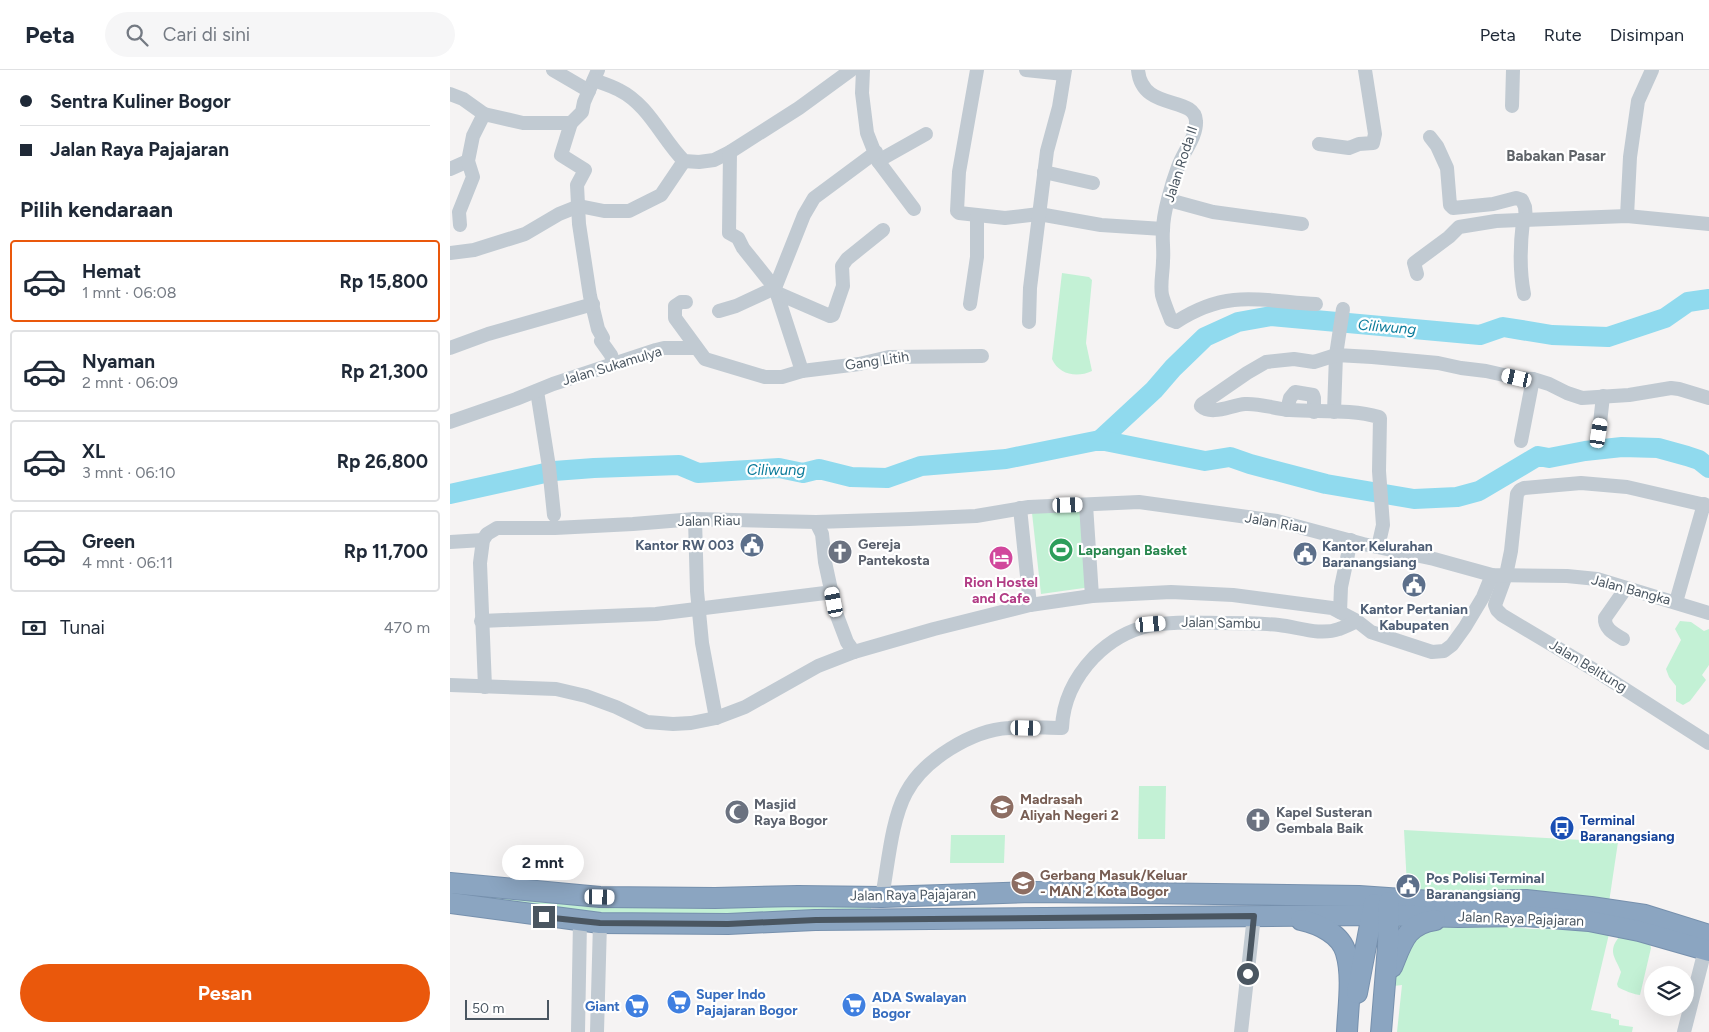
<!DOCTYPE html>
<html lang="id">
<head>
<meta charset="utf-8">
<style>
	:root { --surface:#fff; --page:#f6f6f7; --text:#1f2937; --muted:#747a83; --line:#e0e1e3; --accent:#ea580c }
	body { margin:0; font-family:Figtree,sans-serif; background:var(--page); color:var(--text); height:100vh; display:flex; flex-direction:column; font-size:19px; white-space:nowrap }
	* { box-sizing:border-box; margin:0 }
	p { font-size:16px; color:var(--muted) }
	.icon { flex:none; width:28px; height:28px; fill:none; stroke:currentColor; stroke-width:2; stroke-linecap:round; stroke-linejoin:round }
	.map { position:relative; flex:1; overflow:hidden }
	.side { display:flex; flex-direction:column; background:var(--surface); width:450px }
	.side>* { flex:none }
	.hud { display:grid; align-content:center; height:110px; padding:0 20px; background:var(--surface) }
	.buttons { position:absolute; left:1194px; top:896px; display:grid; gap:10px }
	.buttons a { display:grid; place-items:center; width:50px; height:50px; border-radius:50%; background:var(--surface); box-shadow:0 5px 20px #0002; font-size:25px }
	.scale { position:absolute; left:15px; bottom:12px; width:84px; box-sizing:border-box; padding-left:5px; border:2px solid #4a5661; border-top:0; font-size:14px; line-height:18px; white-space:nowrap; color:#4a5661; -webkit-text-stroke:4px #fff; paint-order:stroke }
	.end { position:absolute; width:22px; height:22px; margin:-11px; border:6px solid #4a5661; background:#fff; box-shadow:0 0 0 2px #fff }
	.from { border-radius:50% }
	.bubble { position:absolute; height:35px; border-radius:18px; background:var(--surface); box-shadow:0 5px 20px #0002; font-size:16px; font-weight:700; line-height:35px; text-align:center }
	.car { position:absolute; width:15px; height:30px; margin:-15px -8px; border-radius:6px; box-shadow:0 0 4px 1px #0007; background:linear-gradient(#fff 24%,#345 0 40%,#fff 0 76%,#345 0 86%,#fff 0) }
	.hud b { display:flex; align-items:center; gap:18px; height:48px; font-size:19px }
	.hud b+b { border-top:1px solid var(--line) }
	.hud i { width:12px; height:12px; background:var(--text) }
	ul { padding:0; list-style:none }
	li { display:flex; align-items:center; gap:15px; height:82px; margin:0 10px 8px; padding:0 10px; border:2px solid var(--line); border-radius:5px }
	li div { flex:1 }
	li b { display:block; font-size:19px }
	li em { font-style:normal; font-weight:700 }
	li.active { border-color:var(--accent) }
	li>.icon { width:45px; height:45px; stroke-width:1.5 }
	h2 { padding:0 20px; font-size:22px; line-height:60px }
	.pay { display:flex; align-items:center; gap:12px; height:55px; padding:0 20px; font-size:19px }
	.pay p { margin-inline-start:auto }
	.cta { display:flex; gap:10px; margin-top:auto; padding:10px 20px }
	.cta a { flex:1; height:58px; border-radius:30px; background:var(--accent); color:#fff; font-size:20px; font-weight:700; line-height:58px; text-align:center }
	header { display:flex; align-items:center; gap:30px; box-sizing:border-box; height:70px; padding:0 25px; background:var(--surface); border-bottom:1px solid var(--line) }
	header strong { font-size:24px }
	nav { display:flex; gap:28px; margin-inline-start:auto; font-size:18px }
	.search { width:350px; height:45px; background:var(--page); display:flex; align-items:center; gap:12px; box-sizing:border-box; padding:0 18px; border-radius:28px; color:var(--muted); font-size:19px }
	main { display:flex; flex:1; min-height:0 }
	.map>svg:first-child { display:block }
	.green { fill:#c3f1d5 }
	.lines { fill:none; stroke-linecap:round; stroke-linejoin:round }
	.river { stroke:#90daee; stroke-width:20 }
	.highway-casing { stroke:#7690ad; stroke-width:22 }
	.minor { stroke:#c1cad2; stroke-width:14 }
	.highway { stroke:#8ba5c1; stroke-width:20 }
	.route { stroke:#4a5661; stroke-width:6 }
	.labels { text-anchor:middle; dominant-baseline:central; stroke-width:4.5; stroke-linejoin:round; paint-order:stroke }
	.street-label { font-size:14px; fill:#4a5661; stroke:#fff }
	.worship-label { font-size:14px; font-weight:bold; fill:#5b616d; stroke:#fff; text-anchor:start }
	.service-label { font-size:14px; font-weight:bold; fill:#4e5e75; stroke:#fff; text-anchor:start }
	.leisure-label { font-size:14px; font-weight:bold; fill:#27864d; stroke:#fff; text-anchor:start }
	.hotel-label { font-size:14px; font-weight:bold; fill:#b23c85; stroke:#fff }
	.education-label { font-size:14px; font-weight:bold; fill:#785e54; stroke:#fff; text-anchor:start }
	.transit-label { font-size:14px; font-weight:bold; fill:#164399; stroke:#fff; text-anchor:start }
	.shop-label { font-size:14px; font-weight:bold; fill:#366cbe; stroke:#fff; text-anchor:start }
	.neighbourhood-label { font-size:15px; font-weight:bold; fill:#5f6368; stroke:#fff }
	.water-label { font-size:15px; font-style:italic; fill:#0c7c9b; stroke:#fff }
</style>
</head>
<body>
<header>
<strong>Peta</strong>
<div class="search"><svg class="icon" aria-label="search" viewBox="0 0 24 24"><circle cx="10" cy="10" r="6"/><path d="M15 15l6 6"/></svg>Cari di sini</div>
<nav><a>Peta</a><a>Rute</a><a>Disimpan</a></nav>
</header>
<main>
<section class="side">
<div class="hud">
<b><i class="from"></i>Sentra Kuliner Bogor</b>
<b><i></i>Jalan Raya Pajajaran</b>
</div>
<h2>Pilih kendaraan</h2>
<ul>
<li class="active"><svg class="icon" aria-label="car" viewBox="0 0 24 24"><path d="M5 17H2v-5l4-1 3-4h7l3 4 3 1v5h-3M9 17h6M6 11h13"/><circle cx="7" cy="17" r="2"/><circle cx="17" cy="17" r="2"/></svg><div><b>Hemat</b><p>1 mnt · 06:08</p></div><em>Rp 15,800</em></li>
<li><svg class="icon" aria-label="car" viewBox="0 0 24 24"><path d="M5 17H2v-5l4-1 3-4h7l3 4 3 1v5h-3M9 17h6M6 11h13"/><circle cx="7" cy="17" r="2"/><circle cx="17" cy="17" r="2"/></svg><div><b>Nyaman</b><p>2 mnt · 06:09</p></div><em>Rp 21,300</em></li>
<li><svg class="icon" aria-label="car" viewBox="0 0 24 24"><path d="M5 17H2v-5l4-1 3-4h7l3 4 3 1v5h-3M9 17h6M6 11h13"/><circle cx="7" cy="17" r="2"/><circle cx="17" cy="17" r="2"/></svg><div><b>XL</b><p>3 mnt · 06:10</p></div><em>Rp 26,800</em></li>
<li><svg class="icon" aria-label="car" viewBox="0 0 24 24"><path d="M5 17H2v-5l4-1 3-4h7l3 4 3 1v5h-3M9 17h6M6 11h13"/><circle cx="7" cy="17" r="2"/><circle cx="17" cy="17" r="2"/></svg><div><b>Green</b><p>4 mnt · 06:11</p></div><em>Rp 11,700</em></li>
</ul>
<div class="pay"><svg class="icon" aria-label="cash" viewBox="0 0 24 24"><path d="M3 7h18v10H3z"/><circle cx="12" cy="12" r="2"/></svg>Tunai<p>470 m</p></div>
<div class="cta"><a>Pesan</a></div>
</section>
<div class="map">
<svg width="1259" height="962" viewBox="0 0 1259 962">
	<rect width="100%" height="100%" fill="#f5f3f3"/>
	<g class="green">
		<path d="M612,203L639,207L642,210L636,273L642,301C627,308 609,305 602,289Z"/>
		<polygon points="631,437 641,517 591,524 582,443"/>
		<polygon points="1230,551 1241,552 1254,561 1259,559 1259,595 1252,605 1256,610 1240,631 1233,635 1226,631 1226,616 1219,607 1216,599 1231,570 1225,559"/>
		<polygon points="689,716 716,716 715,769 688,769"/>
		<polygon points="954,760 1168,772 1158,839 996,832 957,816"/>
		<polygon points="501,765 555,765 554,793 500,793"/>
		<polygon points="0,812 419,831 421,839 417,846 278,854 0,833"/>
		<polygon points="968,854 1040,855 1081,859 1140,860 1159,864 1141,940 1161,944 1161,948 1169,950 1169,955 1183,957 1182,962 947,962 952,915 935,917"/>
		<path d="M1169,867H1175L1200,874L1201,878L1190,925C1186,925 1172,920 1168,917L1167,914L1171,902C1166,888 1157,882 1169,867Z"/>
	</g>
	<g class="lines">
		<g class="river">
			<polyline points="650,370 704,320 723,298 755,267 788,252 821,246 1030,265 1053,257 1102,265 1158,267 1215,248 1238,232 1259,229"/>
			<polyline points="0,424 104,401 144,398 229,395 248,403 329,398 353,403 369,399 401,407 437,408 471,396 556,389 650,370 755,391 780,387 800,394 876,414 964,429 1007,427 1029,421 1088,386 1099,388 1135,381 1172,377 1208,378 1237,386 1249,390 1259,398"/>
		</g>
		<defs>
			<g id="highway">
				<polyline points="0,813 150,827 265,828 348,826 432,827 583,822 687,823 909,826 996,832 1076,830 1141,837 1195,845 1259,865"/>
				<polyline points="0,833 150,853 278,854 365,850 922,845 1009,847 1073,846 1139,851 1189,861 1259,881"/>
				<path d="M851,850C869,854 891,864 896,883C903,906 898,938 897,962"/>
				<path d="M942,897C952,873 956,854 985,850"/>
				<polyline points="907,923 924,834"/>
				<polyline points="931,962 938,876 939,832"/>
			</g>
		</defs>
		<use href="#highway" class="highway-casing"/>
		<g class="minor">
			<polyline points="103,0 139,21"/>
			<polyline points="148,0 134,32 132,42 121,53 111,85 135,100 127,115 129,154 140,226 148,259 153,268 151,271 161,285 164,295"/>
			<polyline points="413,0 412,23 417,63 428,91 464,139"/>
			<polyline points="527,0 509,102 507,141 509,143 555,148 589,144 651,155 713,159"/>
			<polyline points="576,0 614,4"/>
			<path d="M688,0C692,42 745,25 746,51C747,67 733,82 728,97C722,113 713,143 713,160C712,170 714,180 713,191C713,202 710,214 712,225C714,233 718,242 721,250L726,252C743,241 764,232 784,230C811,227 839,233 866,234"/>
			<path d="M144,10C152,13 162,16 169,20C199,35 212,69 234,91L249,92L264,90L280,82L349,38L401,0"/>
			<polyline points="0,24 13,29 34,44"/>
			<polyline points="1062,36 1063,0"/>
			<polyline points="980,67 987,76 997,98 1000,135 1003,138 1043,134 1066,128 1072,130 1075,137 1076,150"/>
			<polyline points="869,74 899,78 909,74 923,73 925,64 915,0"/>
			<polyline points="280,82 279,163 288,168 293,178 325,218 352,301"/>
			<polyline points="428,91 476,64"/>
			<polyline points="0,99 18,91"/>
			<polyline points="594,102 643,113"/>
			<polyline points="719,130 763,142 852,154"/>
			<polyline points="1177,146 1180,87 1188,31 1202,0"/>
			<path d="M1073,151C1070,176 1069,199 1074,224"/>
			<polyline points="10,155 9,142 23,107 18,91 23,66 34,44 73,53 121,53"/>
			<polyline points="0,183 24,180 75,164 109,144 129,136 154,141 179,141 211,125 234,91"/>
			<polyline points="967,204 964,193 999,167 1009,157 1046,151 1177,146 1259,154"/>
			<polyline points="327,223 380,246 383,245 393,216 392,196 397,189 433,160"/>
			<polyline points="236,232 231,232 225,236 225,248 255,289 315,307 332,307 352,301 409,294 439,287 532,286"/>
			<polyline points="520,234 527,187 527,146"/>
			<polyline points="269,241 286,236 325,218 354,145 364,128 426,82"/>
			<polyline points="579,252 580,218 597,81 609,37 615,0"/>
			<polyline points="0,278 38,264 143,234"/>
			<polyline points="87,321 99,397 104,445"/>
			<polyline points="837,340 840,328 845,322 863,325 864,328 864,342"/>
			<polyline points="884,342 886,285 893,239"/>
			<polyline points="0,352 66,329 103,314 206,280 214,278 246,278"/>
			<polyline points="1071,371 1083,309"/>
			<polyline points="1148,371 1153,326"/>
			<polyline points="636,435 642,526"/>
			<polyline points="1259,436 1177,417 1131,413 1074,418 1070,420 1067,424 1061,481 1056,505 1045,535 1047,540 1052,545 1151,604 1259,673"/>
			<polyline points="570,438 580,535"/>
			<polyline points="245,449 247,521 252,573 266,648"/>
			<polyline points="366,452 372,464 375,492 386,543 397,572 404,582"/>
			<polyline points="0,472 33,470"/>
			<path d="M928,477L933,455L929,401L930,348L929,347C901,339 869,342 840,340C825,339 810,333 795,334C781,335 762,346 751,336L752,334L797,303L816,292L844,289L864,292L886,285L922,287L988,293L1011,298L1036,301L1067,308L1083,309L1099,314L1117,323L1132,328L1179,325L1221,318L1229,319L1259,328"/>
			<polyline points="1226,532 1254,434"/>
			<polyline points="890,542 891,517 901,470"/>
			<polyline points="31,551 206,544 383,522"/>
			<path d="M1173,569C1165,564 1154,559 1155,548L1176,518"/>
			<polyline points="0,615 106,619 136,626 166,637 197,652 223,654 241,653 266,648 295,637 368,596 404,582 484,559 580,535 642,526 721,522 783,525 882,538 907,551 921,562 982,582 994,581 1002,575 1015,557 1033,527 1042,505"/>
			<polyline points="35,617 30,493 33,470 37,464 47,458 105,458 183,454 245,449 366,452 459,449 526,446 579,437 689,432 827,451 913,474 984,489 1042,505 1117,506 1147,509 1259,543"/>
			<path d="M432,827C438,796 441,751 456,723C473,690 522,660 559,658C576,656 595,658 612,658C613,630 625,607 644,587C682,549 718,552 768,553C788,553 809,553 829,555C848,557 870,566 889,559C895,557 901,554 907,551"/>
			<polyline points="128,962 130,851"/>
			<polyline points="147,962 150,853"/>
			<polyline points="791,962 804,846"/>
			<polyline points="1234,962 1255,880"/>
		</g>
		<use href="#highway" class="highway"/>
	</g>
	<g class="lines">
		<polyline class="route" points="94,847 150,853 278,854 366,850 804,846 798,904"/>
	</g>
	<defs>
		<symbol id="civic-disc" viewBox="-11 -11 22 22"><circle r="9.5" fill="#5c6f8a" stroke="#fff"/><path d="M-.6-6.5H3V-4.5H.6V-3L4-1V1h2V6H-6V1h2V-1L-.6-3ZM-1.2 2.5V6h2.4V2.5Z" fill="#fff"/></symbol>
		<symbol id="stadium-disc" viewBox="-11 -11 22 22"><circle r="9.5" fill="#2e9e5b" stroke="#fff"/><path d="M0-5a6.5 5 0 1 0 0 10a6.5 5 0 1 0 0-10ZM-3.5-1.8h7v3.6h-7Z" fill="#fff"/></symbol>
		<symbol id="church-disc" viewBox="-11 -11 22 22"><circle r="9.5" fill="#6b7280" stroke="#fff"/><path d="M-1.2-6h2.4v3.5h3.3v2.4h-3.3V6h-2.4V-.1h-3.3v-2.4h3.3Z" fill="#fff"/></symbol>
		<symbol id="hotel-disc" viewBox="-11 -11 22 22"><circle r="9.5" fill="#d1479c" stroke="#fff"/><path d="M-6-4.5h1.5V1H6V5H4.5V3h-9V5H-6ZM-4 0a1.8 1.8 0 1 1 3.6 0ZM.5 0V-2.5h3Q6-2.5 6 0Z" fill="#fff"/></symbol>
		<symbol id="school-disc" viewBox="-11 -11 22 22"><circle r="9.5" fill="#8d6e63" stroke="#fff"/><path d="M0-5L7-2L0 1L-7-2ZM-4 1L0 2.5L4 1V4Q0 6-4 4Z" fill="#fff"/></symbol>
		<symbol id="mosque-disc" viewBox="-11 -11 22 22"><circle r="9.5" fill="#6b7280" stroke="#fff"/><path d="M3.5-4.9A6 6 0 1 0 3.5 4.9A5 5 0 1 1 3.5-4.9Z" fill="#fff"/></symbol>
		<symbol id="bus-disc" viewBox="-11 -11 22 22"><circle r="9.5" fill="#1a4fb4" stroke="#fff"/><path d="M-5-6H5V4H4V6H2V4H-2V6H-4V4H-5ZM-3.5-4V0h7V-4ZM-3.5 1.2v1.5H-2V1.2ZM2 1.2v1.5H3.5V1.2Z" fill="#fff"/></symbol>
		<symbol id="supermarket-disc" viewBox="-11 -11 22 22"><circle r="9.5" fill="#3f7fe0" stroke="#fff"/><path d="M-6-5.5h2.5l.6 2H6L4.5 2H-2.5L-4.4-4H-6ZM-1.5 3.2a1.3 1.3 0 1 0 .1 0ZM3 3.2a1.3 1.3 0 1 0 .1 0Z" fill="#fff"/></symbol>
	</defs>
	<g fill-rule="evenodd">
		<use href="#civic-disc" x="288" y="461" width="28" height="28"/>
		<use href="#stadium-disc" x="597" y="466" width="28" height="28"/>
		<use href="#church-disc" x="376" y="468" width="28" height="28"/>
		<use href="#civic-disc" x="841" y="470" width="28" height="28"/>
		<use href="#hotel-disc" x="537" y="474" width="28" height="28"/>
		<use href="#civic-disc" x="950" y="501" width="28" height="28"/>
		<use href="#school-disc" x="538" y="723" width="28" height="28"/>
		<use href="#mosque-disc" x="273" y="728" width="28" height="28"/>
		<use href="#church-disc" x="794" y="736" width="28" height="28"/>
		<use href="#bus-disc" x="1098" y="744" width="28" height="28"/>
		<use href="#school-disc" x="559" y="799" width="28" height="28"/>
		<use href="#civic-disc" x="944" y="802" width="28" height="28"/>
		<use href="#supermarket-disc" x="215" y="918" width="28" height="28"/>
		<use href="#supermarket-disc" x="390" y="921" width="28" height="28"/>
		<use href="#supermarket-disc" x="173" y="922" width="28" height="28"/>
	</g>
	<g class="labels">
		<g class="street-label">
			<text transform="translate(731 94) rotate(-72)">Jalan Roda II</text>
			<text transform="translate(427 291) rotate(-8)">Gang Litih</text>
			<text transform="translate(162 296) rotate(-17)">Jalan Sukamulya</text>
			<text transform="translate(259 451) rotate(-1)">Jalan Riau</text>
			<text transform="translate(826 453) rotate(10)">Jalan Riau</text>
			<text transform="translate(1181 520) rotate(15)">Jalan Bangka</text>
			<text transform="translate(771 553) rotate(1)">Jalan Sambu</text>
			<text transform="translate(1138 596) rotate(31)">Jalan Belitung</text>
			<text transform="translate(463 825) rotate(-1)">Jalan Raya Pajajaran</text>
			<text transform="translate(1071 849) rotate(2)">Jalan Raya Pajajaran</text>
		</g>
		<g class="worship-label">
			<text x="408" y="474">Gereja<tspan x="408" dy="16">Pantekosta</tspan></text>
			<text x="304" y="734">Masjid<tspan x="304" dy="16">Raya Bogor</tspan></text>
			<text x="826" y="742">Kapel Susteran<tspan x="826" dy="16">Gembala Baik</tspan></text>
		</g>
		<g class="service-label">
			<text x="284" y="475" text-anchor="end">Kantor RW 003</text>
			<text x="872" y="476">Kantor Kelurahan<tspan x="872" dy="16">Baranangsiang</tspan></text>
			<text x="964" y="539" text-anchor="middle">Kantor Pertanian<tspan x="964" dy="16">Kabupaten</tspan></text>
			<text x="976" y="808">Pos Polisi Terminal<tspan x="976" dy="16">Baranangsiang</tspan></text>
		</g>
		<g class="leisure-label">
			<text x="628" y="480">Lapangan Basket</text>
		</g>
		<g class="hotel-label">
			<text x="551" y="512">Rion Hostel<tspan x="551" dy="16">and Cafe</tspan></text>
		</g>
		<g class="education-label">
			<text x="570" y="729">Madrasah<tspan x="570" dy="16">Aliyah Negeri 2</tspan></text>
			<text x="590" y="805">Gerbang Masuk/Keluar<tspan x="590" dy="16">- MAN 2 Kota Bogor</tspan></text>
		</g>
		<g class="transit-label">
			<text x="1130" y="750">Terminal<tspan x="1130" dy="16">Baranangsiang</tspan></text>
		</g>
		<g class="shop-label">
			<text x="246" y="924">Super Indo<tspan x="246" dy="16">Pajajaran Bogor</tspan></text>
			<text x="422" y="927">ADA Swalayan<tspan x="422" dy="16">Bogor</tspan></text>
			<text x="170" y="936" text-anchor="end">Giant</text>
		</g>
		<g class="neighbourhood-label">
			<text x="1106" y="86">Babakan Pasar</text>
		</g>
		<g class="water-label">
			<text transform="translate(937 257) rotate(5)">Ciliwung</text>
			<text x="326" y="400">Ciliwung</text>
		</g>
	</g>
</svg>
<div class="buttons">
<a><svg class="icon" aria-label="layers" viewBox="0 0 24 24"><path d="M12 4l9 5-9 5-9-5zM3 14l9 5 9-5"/></svg></a>
</div>
<div class="scale">50 m</div>
<i class="end from" style="left:798px;top:904px"></i>
<i class="end" style="left:94px;top:847px"></i>
<div class="bubble" style="left:52px;top:775px;width:82px">2 mnt</div>
<i class="car" style="left:1067px;top:308px;rotate:283deg"></i>
<i class="car" style="left:1149px;top:363px;rotate:9deg"></i>
<i class="car" style="left:618px;top:435px;rotate:88deg"></i>
<i class="car" style="left:384px;top:532px;rotate:349deg"></i>
<i class="car" style="left:701px;top:554px;rotate:85deg"></i>
<i class="car" style="left:576px;top:658px;rotate:91deg"></i>
<i class="car" style="left:150px;top:827px;rotate:91deg"></i>
</div>
</main>
</body>
</html>
